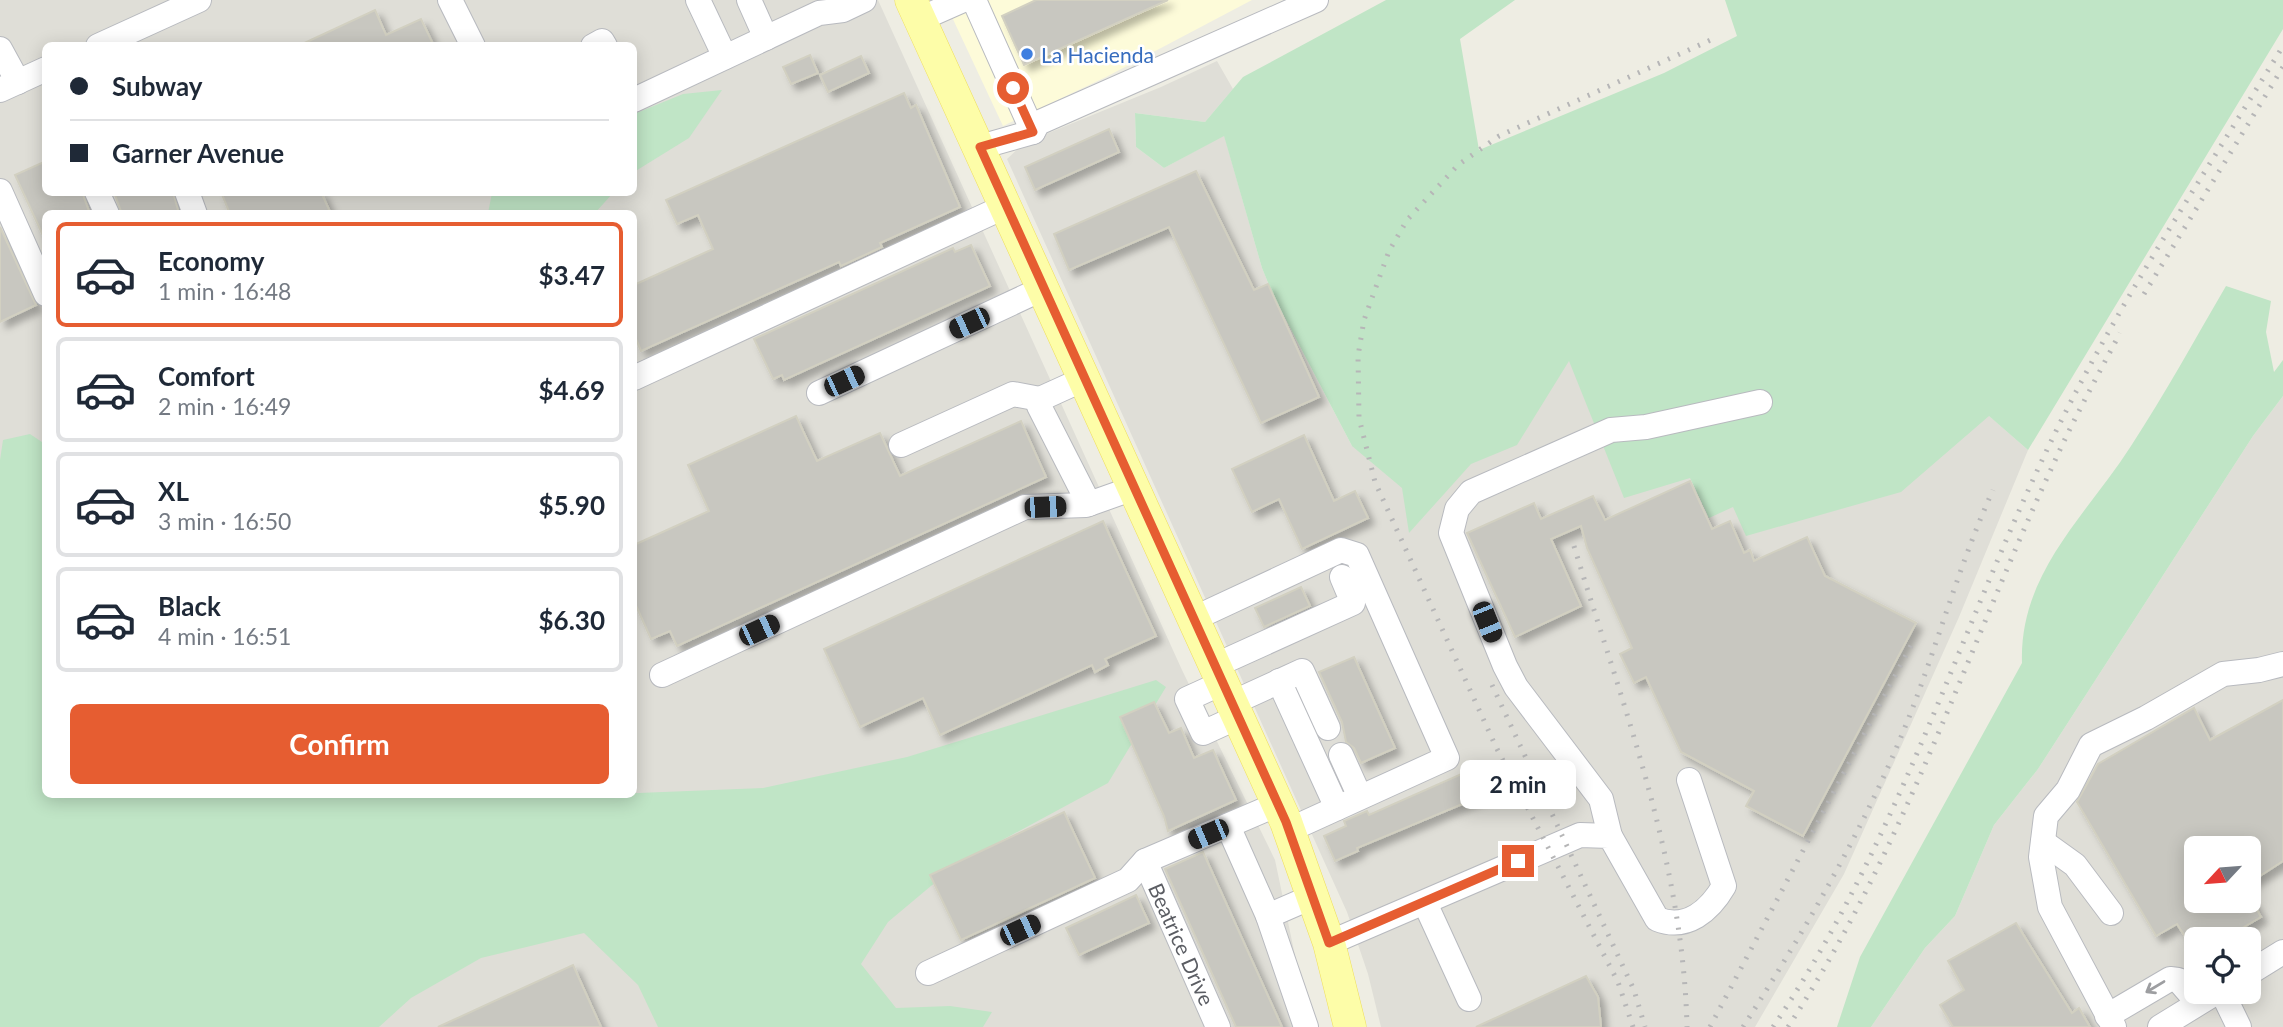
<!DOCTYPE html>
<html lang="en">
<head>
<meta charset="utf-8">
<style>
	:root { --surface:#fff; --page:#f2f2f3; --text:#1f2937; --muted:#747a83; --line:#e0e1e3; --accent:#e65d31 }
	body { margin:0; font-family:Lato,sans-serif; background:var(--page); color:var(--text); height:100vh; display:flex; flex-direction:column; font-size:26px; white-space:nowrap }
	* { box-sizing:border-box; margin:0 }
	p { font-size:23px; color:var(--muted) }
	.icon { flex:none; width:38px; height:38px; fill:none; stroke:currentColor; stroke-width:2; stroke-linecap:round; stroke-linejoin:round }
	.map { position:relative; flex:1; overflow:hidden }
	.side { position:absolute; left:42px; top:210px; width:595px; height:588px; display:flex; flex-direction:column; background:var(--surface); border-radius:10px; box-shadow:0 4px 18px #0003 }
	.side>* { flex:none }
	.banner { position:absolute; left:42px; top:42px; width:595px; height:154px; border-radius:10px; box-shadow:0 4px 18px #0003; display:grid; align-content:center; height:154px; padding:0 28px; background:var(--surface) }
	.needle { width:46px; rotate:244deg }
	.tools { position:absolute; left:2184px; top:836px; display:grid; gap:14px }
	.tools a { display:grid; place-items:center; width:77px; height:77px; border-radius:10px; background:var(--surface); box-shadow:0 4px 18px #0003; font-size:35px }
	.end { position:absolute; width:32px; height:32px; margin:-16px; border:9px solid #e65d31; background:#fff; box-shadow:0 0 0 4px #fff }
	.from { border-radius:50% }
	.bubble { position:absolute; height:49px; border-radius:10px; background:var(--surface); box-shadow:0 4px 18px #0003; font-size:23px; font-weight:700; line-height:49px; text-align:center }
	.car { position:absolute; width:21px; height:42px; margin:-21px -10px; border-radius:9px; box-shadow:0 0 5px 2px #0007; background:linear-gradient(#222 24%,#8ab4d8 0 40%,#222 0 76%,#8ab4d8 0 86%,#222 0) }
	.banner b { display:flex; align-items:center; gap:24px; height:66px; font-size:26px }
	.banner b+b { border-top:2px solid var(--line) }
	.banner i { width:18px; height:18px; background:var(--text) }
	ul { padding:12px 0 0; list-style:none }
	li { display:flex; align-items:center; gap:21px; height:105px; margin:0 14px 10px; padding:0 14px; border:4px solid var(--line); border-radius:10px }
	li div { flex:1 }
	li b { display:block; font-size:26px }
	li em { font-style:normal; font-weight:700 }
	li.on { border-color:var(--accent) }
	li>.icon { width:63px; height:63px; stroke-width:1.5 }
	.primary-button { display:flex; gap:14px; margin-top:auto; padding:14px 28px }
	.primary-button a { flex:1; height:80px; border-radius:10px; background:var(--accent); color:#fff; font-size:28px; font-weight:700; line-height:80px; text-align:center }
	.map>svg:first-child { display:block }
	.commercial { fill:#fdfbd9 }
	.industrial { fill:#dfded7; fill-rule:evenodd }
	.green { fill:#c0e5c6 }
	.building { fill:#c8c7c0; stroke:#d2d0c1; stroke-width:2; filter:url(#shadow) }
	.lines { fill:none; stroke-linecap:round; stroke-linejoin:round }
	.minor-casing { stroke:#b8babf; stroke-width:26 }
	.major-casing { stroke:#efde5b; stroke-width:33 }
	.minor { stroke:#fff; stroke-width:24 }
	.major { stroke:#fdfda8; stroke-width:32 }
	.rail { stroke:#b6b6b7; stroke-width:5; stroke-dasharray:2 9; stroke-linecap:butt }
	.oneway { stroke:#9d9ea1 }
	.route { stroke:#e65d31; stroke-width:9 }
	.shop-dot { fill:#3f7fe0; stroke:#fff; stroke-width:2.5 }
	.labels { text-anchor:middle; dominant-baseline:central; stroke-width:5; stroke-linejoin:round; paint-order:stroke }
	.shop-label { font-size:21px; fill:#366cbe; stroke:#fff; text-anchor:start }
	.street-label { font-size:21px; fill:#5b5d63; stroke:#fff }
</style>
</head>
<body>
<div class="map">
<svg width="2283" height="1027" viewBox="0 0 2283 1027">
	<defs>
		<filter id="shadow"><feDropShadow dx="6" dy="6" stdDeviation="3.5" flood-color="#0004"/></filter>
	</defs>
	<rect width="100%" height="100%" fill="#eeede3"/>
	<polygon class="commercial" points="944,0 1252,0 1106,77 1003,126"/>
	<g class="industrial">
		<path d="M0,0H878L1182,670L1275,860L1310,1027H0ZM46,46H634V192H46ZM46,214H634V794H46Z"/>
		<polygon points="1217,61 1233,89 1205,122 1135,113 1136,147 1164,168 1224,135 1262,268 1273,295 1352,446 1441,325 1922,357 2028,450 1959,617 1844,874 1755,1027 1381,1027 1368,974 1347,912 1007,159 1024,143 1161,87"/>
		<path d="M2283,396V1027H1871L1925,948L1955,916L1994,825L2038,769L2253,436ZM2196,849H2249V901H2196ZM2196,940H2249V992H2196Z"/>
	</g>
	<g class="green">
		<polygon points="1386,0 1515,0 1460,39 1479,150 1664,73 1737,36 1725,0 2283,0 2283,29 2028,450 1989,416 1901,492 1746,536 1733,507 1709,518 1690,478 1624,498 1569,361 1517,445 1471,464 1409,533 1402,488 1352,446 1273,295 1262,268 1224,136 1164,168 1136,147 1135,113 1205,122 1243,77"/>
		<polygon points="722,90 689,138 634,172 634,114 683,94"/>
		<polygon points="492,193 492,192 613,193 595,213 488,213"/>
		<path d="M2226,286L2271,301L2266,332L2274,372L2283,360V396L2253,436L2038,769L1994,825L1955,916L1925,948L1871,1027H1837L1860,957L2022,663C2019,573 2086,516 2131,446C2165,394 2195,339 2226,286Z"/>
		<polygon points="30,434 45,444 46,794 588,795 763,788 907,757 1156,680 1166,687 1108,783 956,865 888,922 861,964 896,1008 950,1006 992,1012 983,1027 658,1027 638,985 584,933 481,958 411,998 379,1027 0,1027 0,460 3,440"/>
	</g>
	<g class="building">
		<polygon points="1036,0 1168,0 1024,65 1002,16"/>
		<polygon points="375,10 386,35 421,19 434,46 298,46"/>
		<polygon points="810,55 818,73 791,84 783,67"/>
		<polygon points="861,56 869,73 828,92 820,75"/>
		<polygon points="904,93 911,108 916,105 960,207 880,243 882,247 841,266 839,262 641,351 634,334 634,285 713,249 698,215 677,224 666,200"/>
		<polygon points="1109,129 1119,152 1035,190 1025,167"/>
		<polygon points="46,161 46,192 82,192 90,214 46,214 46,242 15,175"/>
		<polygon points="1196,171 1254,290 1268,284 1319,397 1261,423 1169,227 1069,270 1054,234"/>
		<polygon points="114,192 173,192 179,214 122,214"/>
		<polygon points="221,192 321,192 331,214 230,214"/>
		<polygon points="0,227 36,305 0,322"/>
		<polygon points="971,245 990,286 784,380 782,375 773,379 754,339 953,248 955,252"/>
		<polygon points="796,416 817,461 880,433 900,476 1021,421 1046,477 677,646 670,631 651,639 634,601 634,545 709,511 688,465"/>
		<polygon points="1304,435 1334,501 1355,491 1368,518 1302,549 1279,499 1252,512 1232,469"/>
		<polygon points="1690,481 1712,529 1730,521 1744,553 1750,550 1754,561 1807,537 1825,576 1916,623 1803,836 1746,806 1754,791 1681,752 1646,677 1634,683 1620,654 1632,648 1587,548 1581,526 1551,539 1581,606 1515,637 1467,533 1534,503 1541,519 1593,496 1605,520"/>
		<polygon points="1103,521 1156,636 1105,659 1108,665 1095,672 1092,665 940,735 923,698 860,727 824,649"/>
		<polygon points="1301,587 1310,606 1264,627 1255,608"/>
		<polygon points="1354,657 1395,748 1361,763 1354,748 1346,742 1342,722 1319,672"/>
		<polygon points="2283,700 2283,861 2249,883 2249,849 2196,849 2196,901 2252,901 2261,917 2222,940 2188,941 2177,924 2156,936 2077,802 2098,764 2194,708 2210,740"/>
		<polygon points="1154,702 1169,733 1181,728 1194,758 1213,750 1236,800 1168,831 1164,816 1120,717"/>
		<polygon points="1484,764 1496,790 1357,848 1358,851 1335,861 1324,836 1346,826 1344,821 1367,811 1369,815"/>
		<polygon points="1064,812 1095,878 961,940 930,875"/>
		<polygon points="1203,852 1282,1027 1236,1027 1165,869"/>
		<polygon points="1136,895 1149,923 1079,955 1066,928"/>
		<polygon points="2016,923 2072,1013 2079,1008 2090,1027 1953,1027 1940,1005 1964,990 1948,961"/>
		<polygon points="573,965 601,1027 438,1027"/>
		<polygon points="1586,976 1598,997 1601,1027 1476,1027"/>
	</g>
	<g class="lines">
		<defs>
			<g id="minor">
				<polyline points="450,0 473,46"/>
				<polyline points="698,0 725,57"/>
				<polyline points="749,0 766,38"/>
				<polyline points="974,0 1033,132"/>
				<polyline points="920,19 963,0"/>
				<polyline points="98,46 199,0"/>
				<polyline points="593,46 602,41 605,46"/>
				<polyline points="0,49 18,82"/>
				<polyline points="0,90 46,69"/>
				<polyline points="634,100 819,13 843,10 864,0"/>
				<polyline points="980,147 1033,132 1038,123 1316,0"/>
				<polyline points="0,191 46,294"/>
				<polyline points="97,192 107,214"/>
				<polyline points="187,192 195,214"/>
				<polyline points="634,378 1006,206"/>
				<polyline points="1084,379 1040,399 1039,406 1089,504"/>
				<polyline points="819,393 1044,288"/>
				<polyline points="901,445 1013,394 1040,399"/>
				<polyline points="1193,619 1341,550 1357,555 1447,758 1289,830"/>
				<polyline points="1214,666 1353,603 1342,577"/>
				<polyline points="662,675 1025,507 1086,505 1134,488"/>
				<polyline points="1279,681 1337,808"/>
				<polyline points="1222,683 1187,699 1203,733 1238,717"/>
				<polyline points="1232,703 1302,671 1328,728"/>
				<polyline points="1341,755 1360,797"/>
				<polyline points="1228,826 1268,916 1306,1027"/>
				<polyline points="1610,836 1601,799 1516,687 1505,666 1451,533 1457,509 1471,492 1611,430 1646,427 1760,402"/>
				<polyline points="2043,842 2075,865 2111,913"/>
				<polyline points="1145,861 1218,1027"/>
				<polyline points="1425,903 1469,999"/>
				<polyline points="1268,916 1314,896"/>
				<path d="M1329,943L1580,835L1610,836L1657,919C1687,931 1710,910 1724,886L1689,780"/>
				<polyline points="928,973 1128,880 1145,861 1278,804"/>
				<polyline points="2249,973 2283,952"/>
				<polyline points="2222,992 2239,1027"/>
				<polyline points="2107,1016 2170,979 2178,980 2198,1003"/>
				<polyline points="2114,1027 2050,907 2041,857 2046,816 2068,790 2091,745 2146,718 2223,674 2259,670 2283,664"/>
				<polyline points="2160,1027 2217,992"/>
			</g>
			<polyline id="major" points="911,0 1286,822 1329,943 1350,1027"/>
		</defs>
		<use href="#minor" class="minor-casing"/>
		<use href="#major" class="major-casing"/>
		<use href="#minor" class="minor"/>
		<use href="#major" class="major"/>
		<g class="rail">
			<polyline points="2144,294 2283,67"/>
			<path d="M1574,546C1622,704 1683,859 1687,1027"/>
			<polyline points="1492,685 1634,990 1645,1027"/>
			<polyline points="1633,1027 1618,982 1496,747 1375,482 1359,418 1358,356 1364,320 1389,251 1407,220 1458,165 1499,136 1715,38"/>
			<polyline points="1710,1027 1915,638"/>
			<path d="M1743,1027C1809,924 1873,814 1916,699C1942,629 1962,558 1993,490"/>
			<path d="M1773,1027C1895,847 1953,648 2045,454C2112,312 2201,180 2283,46"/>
			<path d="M1788,1027C1903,852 1965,654 2053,465C2073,420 2097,377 2120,333"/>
		</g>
	</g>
	<defs><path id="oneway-shaft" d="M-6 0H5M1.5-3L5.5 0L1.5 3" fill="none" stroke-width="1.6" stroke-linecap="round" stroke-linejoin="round" transform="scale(1.75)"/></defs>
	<use class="oneway" href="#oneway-shaft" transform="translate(2155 987) rotate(149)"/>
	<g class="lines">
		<polyline class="route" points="1013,88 1033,132 980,147 1286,822 1329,943 1518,861"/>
	</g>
	<circle class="shop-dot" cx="1027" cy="54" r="7"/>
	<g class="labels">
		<g class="shop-label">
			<text x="1041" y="54">La Hacienda</text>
		</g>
		<g class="street-label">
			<text transform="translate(1182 944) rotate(66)">Beatrice Drive</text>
		</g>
	</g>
</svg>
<div class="tools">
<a><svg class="needle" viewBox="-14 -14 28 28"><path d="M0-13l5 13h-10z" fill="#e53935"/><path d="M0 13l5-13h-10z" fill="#747a83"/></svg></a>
<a><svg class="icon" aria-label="locate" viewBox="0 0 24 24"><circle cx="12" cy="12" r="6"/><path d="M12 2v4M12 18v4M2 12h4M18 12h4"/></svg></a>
</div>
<i class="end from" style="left:1013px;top:88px"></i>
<i class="end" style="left:1518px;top:861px"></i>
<div class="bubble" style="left:1460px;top:760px;width:116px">2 min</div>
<i class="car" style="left:969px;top:323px;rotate:245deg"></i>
<i class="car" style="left:844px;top:381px;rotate:65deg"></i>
<i class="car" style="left:1045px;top:507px;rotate:88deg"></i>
<i class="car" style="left:1487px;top:622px;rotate:158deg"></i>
<i class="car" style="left:759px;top:630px;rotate:65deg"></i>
<i class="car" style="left:1208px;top:834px;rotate:247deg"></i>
<i class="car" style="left:1020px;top:930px;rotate:65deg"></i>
<div class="banner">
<b><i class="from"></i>Subway</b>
<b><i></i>Garner Avenue</b>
</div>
<section class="side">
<ul>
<li class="on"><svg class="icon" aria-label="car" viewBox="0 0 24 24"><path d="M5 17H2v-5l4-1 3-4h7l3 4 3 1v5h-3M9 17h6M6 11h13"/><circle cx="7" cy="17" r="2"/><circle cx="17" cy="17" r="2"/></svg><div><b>Economy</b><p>1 min · 16:48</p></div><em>$3.47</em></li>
<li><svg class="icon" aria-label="car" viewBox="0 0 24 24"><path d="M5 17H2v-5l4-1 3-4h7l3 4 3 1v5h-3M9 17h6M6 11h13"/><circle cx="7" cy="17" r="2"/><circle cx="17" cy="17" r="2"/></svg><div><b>Comfort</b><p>2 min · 16:49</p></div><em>$4.69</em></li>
<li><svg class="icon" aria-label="car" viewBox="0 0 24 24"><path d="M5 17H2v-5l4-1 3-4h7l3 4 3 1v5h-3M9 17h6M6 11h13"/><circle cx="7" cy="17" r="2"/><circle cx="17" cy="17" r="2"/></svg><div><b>XL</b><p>3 min · 16:50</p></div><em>$5.90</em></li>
<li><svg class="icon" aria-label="car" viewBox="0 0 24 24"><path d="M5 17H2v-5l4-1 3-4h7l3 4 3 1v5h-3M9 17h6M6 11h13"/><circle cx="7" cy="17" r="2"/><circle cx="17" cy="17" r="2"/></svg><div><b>Black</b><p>4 min · 16:51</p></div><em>$6.30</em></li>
</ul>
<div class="primary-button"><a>Confirm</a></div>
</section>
</div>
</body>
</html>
